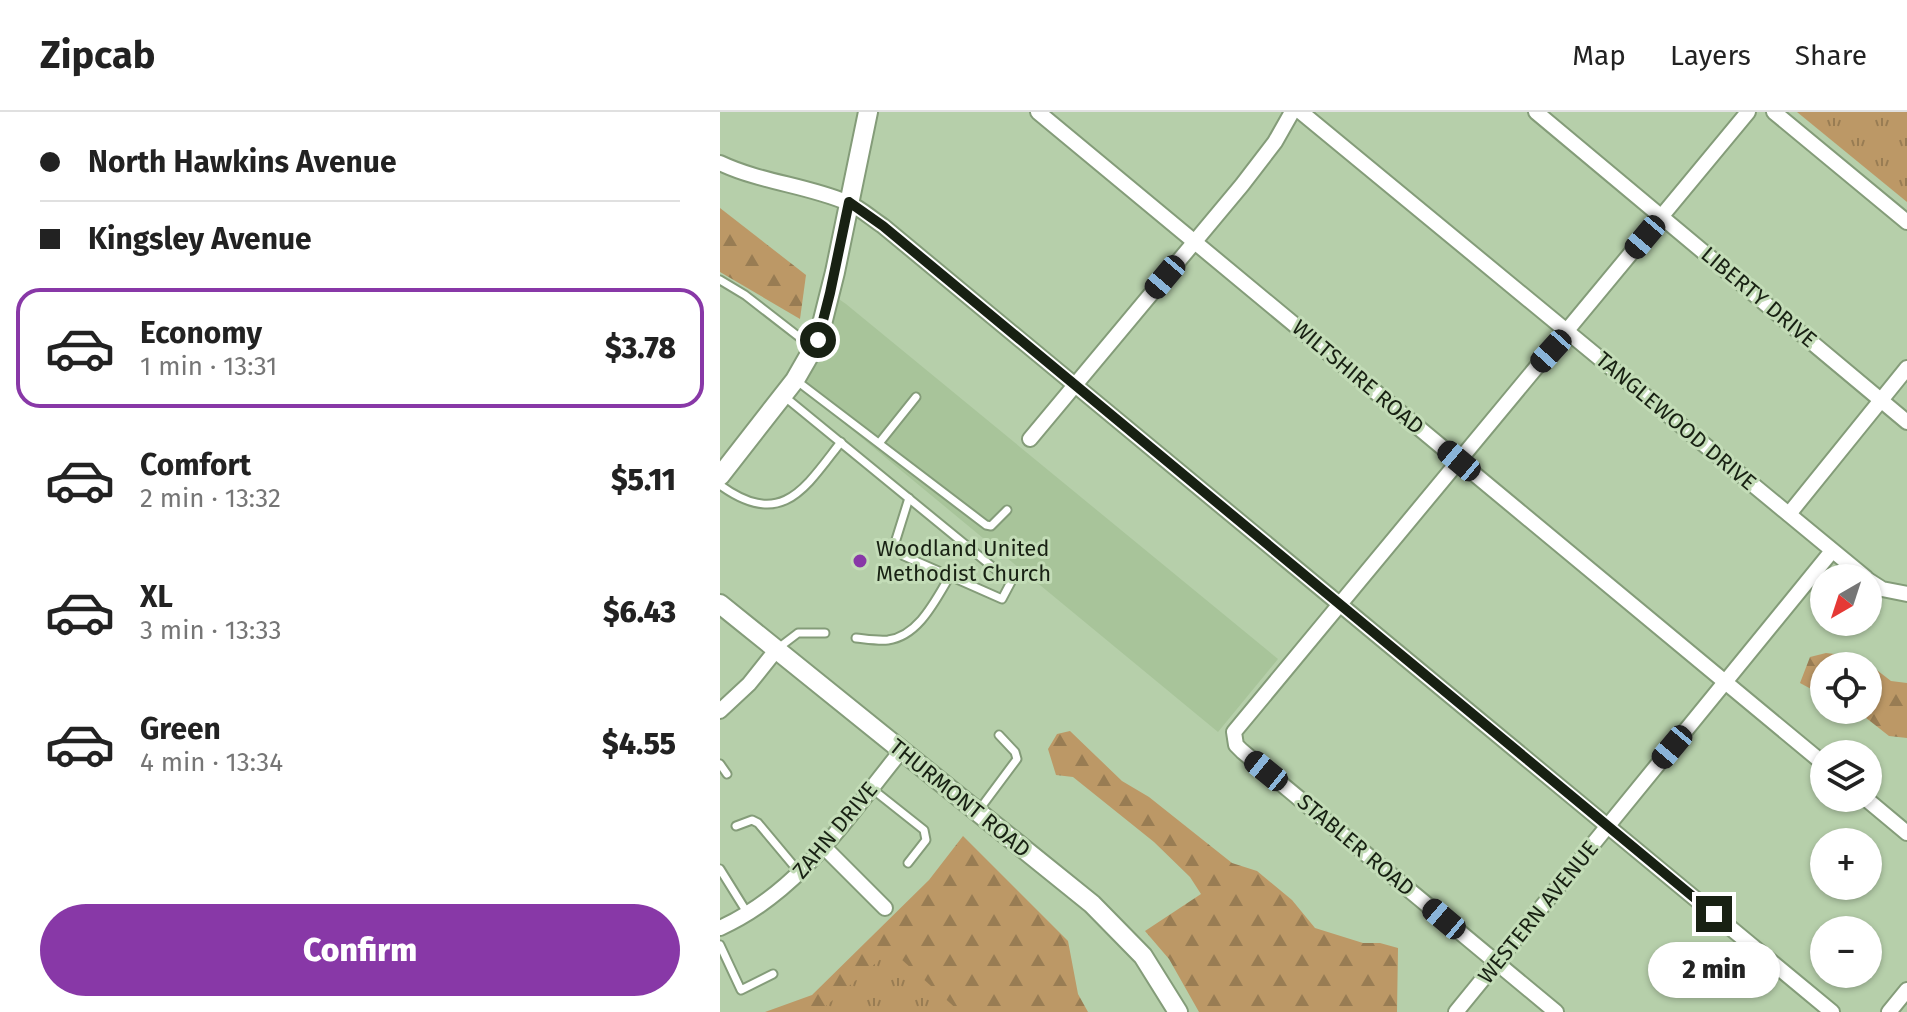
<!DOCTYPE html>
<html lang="en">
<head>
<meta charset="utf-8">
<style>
	:root { --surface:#fff; --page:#f6f6f6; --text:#222; --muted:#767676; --line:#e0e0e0; --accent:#8838a7 }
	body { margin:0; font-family:"Fira Sans",sans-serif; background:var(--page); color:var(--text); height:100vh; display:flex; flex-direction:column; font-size:30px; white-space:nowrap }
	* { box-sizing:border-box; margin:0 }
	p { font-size:26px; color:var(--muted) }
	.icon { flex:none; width:44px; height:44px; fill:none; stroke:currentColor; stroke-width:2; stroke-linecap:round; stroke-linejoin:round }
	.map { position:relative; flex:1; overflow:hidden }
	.side { display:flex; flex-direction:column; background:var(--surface); width:720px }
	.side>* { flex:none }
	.banner { display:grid; align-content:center; height:176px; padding:0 40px; background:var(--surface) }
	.needle { width:52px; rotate:219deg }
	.buttons { position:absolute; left:1090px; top:452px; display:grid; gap:16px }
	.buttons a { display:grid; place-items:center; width:72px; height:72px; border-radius:50%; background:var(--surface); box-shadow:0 2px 6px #0004; font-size:40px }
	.end { position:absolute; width:36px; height:36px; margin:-18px; border:10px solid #182113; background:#fff; box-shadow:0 0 0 4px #fff }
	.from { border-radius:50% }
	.bubble { position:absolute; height:56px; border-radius:28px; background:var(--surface); box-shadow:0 2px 6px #0004; font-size:26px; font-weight:800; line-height:56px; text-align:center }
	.car { position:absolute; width:24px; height:48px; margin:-24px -12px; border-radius:10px; box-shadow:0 0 6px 2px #0007; background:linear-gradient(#222 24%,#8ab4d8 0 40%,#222 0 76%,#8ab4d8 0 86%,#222 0) }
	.banner b { display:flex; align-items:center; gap:28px; height:76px; font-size:30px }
	.banner b+b { border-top:2px solid var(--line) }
	.banner i { width:20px; height:20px; background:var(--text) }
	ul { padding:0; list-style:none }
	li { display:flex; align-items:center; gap:24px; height:120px; margin:0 16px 12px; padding:0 24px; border:4px solid transparent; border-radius:24px }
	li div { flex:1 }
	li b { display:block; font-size:30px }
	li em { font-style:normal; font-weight:800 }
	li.current { border-color:var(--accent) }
	li>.icon { width:72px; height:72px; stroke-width:1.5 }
	.cta { display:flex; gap:16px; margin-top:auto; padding:16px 40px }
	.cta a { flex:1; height:92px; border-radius:48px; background:var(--accent); color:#fff; font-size:32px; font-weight:800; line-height:92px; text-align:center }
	header { display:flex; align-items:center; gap:48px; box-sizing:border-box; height:112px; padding:0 40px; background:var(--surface); border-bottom:2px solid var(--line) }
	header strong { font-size:38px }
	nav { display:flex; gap:44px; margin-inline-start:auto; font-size:28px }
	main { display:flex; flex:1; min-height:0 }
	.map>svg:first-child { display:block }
	.built { fill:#a8c49a }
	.forest { fill:url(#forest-firs) }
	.park { fill:url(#park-tufts) }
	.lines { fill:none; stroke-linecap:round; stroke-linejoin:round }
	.service-casing { stroke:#849c79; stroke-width:11 }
	.minor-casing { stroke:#849c79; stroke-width:18 }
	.tertiary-casing { stroke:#849c79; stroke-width:22 }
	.service { stroke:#fff; stroke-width:7 }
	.minor { stroke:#fff; stroke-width:14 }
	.tertiary { stroke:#fff; stroke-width:18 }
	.route { stroke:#182113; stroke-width:10 }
	.poi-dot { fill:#8838a7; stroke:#c3dcb7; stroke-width:3 }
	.labels { text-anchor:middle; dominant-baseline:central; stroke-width:6; stroke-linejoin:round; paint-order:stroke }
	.street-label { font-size:22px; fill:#182113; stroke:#c3dcb7 }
	.poi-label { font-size:22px; fill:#182113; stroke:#c3dcb7; text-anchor:start }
</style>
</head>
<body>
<header>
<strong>Zipcab</strong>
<nav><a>Map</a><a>Layers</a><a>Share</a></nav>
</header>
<main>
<section class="side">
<div class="banner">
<b><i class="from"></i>North Hawkins Avenue</b>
<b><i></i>Kingsley Avenue</b>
</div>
<ul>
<li class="current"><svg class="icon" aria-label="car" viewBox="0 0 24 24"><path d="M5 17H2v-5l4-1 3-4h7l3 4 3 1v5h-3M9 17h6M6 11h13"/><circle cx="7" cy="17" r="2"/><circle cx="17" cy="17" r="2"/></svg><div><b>Economy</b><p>1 min · 13:31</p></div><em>$3.78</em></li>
<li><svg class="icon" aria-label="car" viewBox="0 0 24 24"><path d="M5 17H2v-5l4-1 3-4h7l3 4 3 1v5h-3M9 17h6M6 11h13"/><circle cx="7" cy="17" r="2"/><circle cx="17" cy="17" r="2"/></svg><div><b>Comfort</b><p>2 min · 13:32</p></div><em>$5.11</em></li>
<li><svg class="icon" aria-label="car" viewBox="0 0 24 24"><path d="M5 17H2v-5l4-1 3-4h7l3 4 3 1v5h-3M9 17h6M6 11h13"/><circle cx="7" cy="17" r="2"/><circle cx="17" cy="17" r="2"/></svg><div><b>XL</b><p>3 min · 13:33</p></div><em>$6.43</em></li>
<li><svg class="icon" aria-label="car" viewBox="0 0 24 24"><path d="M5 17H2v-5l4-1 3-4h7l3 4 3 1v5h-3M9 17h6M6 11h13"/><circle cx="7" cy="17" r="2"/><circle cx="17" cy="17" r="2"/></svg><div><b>Green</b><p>4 min · 13:34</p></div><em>$4.55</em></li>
</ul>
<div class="cta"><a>Confirm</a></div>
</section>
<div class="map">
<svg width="1187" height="900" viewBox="0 0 1187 900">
	<defs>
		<pattern id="forest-firs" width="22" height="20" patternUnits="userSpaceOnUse" patternTransform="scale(2)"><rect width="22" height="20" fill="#bc9866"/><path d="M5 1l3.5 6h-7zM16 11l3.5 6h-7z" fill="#987c53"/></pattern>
		<pattern id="park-tufts" width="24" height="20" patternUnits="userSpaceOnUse" patternTransform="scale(2)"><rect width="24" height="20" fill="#bc9866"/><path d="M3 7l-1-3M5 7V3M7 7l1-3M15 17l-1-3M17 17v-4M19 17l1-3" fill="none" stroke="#987c53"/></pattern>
	</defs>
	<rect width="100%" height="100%" fill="#b6cfaa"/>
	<polygon class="built" points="110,181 126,192 558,547 498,620 74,270"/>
	<g class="forest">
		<polygon points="0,96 86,163 80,207 0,160"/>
		<polygon points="1106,541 1140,545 1171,569 1187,571 1187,626 1169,624 1136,598 1148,598 1148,554 1104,554 1104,584 1080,571 1090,545"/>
		<polygon points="350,619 402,669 429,685 512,751 537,759 572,788 595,816 643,831 660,831 678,836 677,900 479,900 449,847 425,819 481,782 470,765 434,730 353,665 336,663 328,637 337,622"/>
		<polygon points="243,724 348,829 358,882 368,900 45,900 92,883 209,768"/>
	</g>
	<g class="park">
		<polygon points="1077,0 1187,0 1187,90"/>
		<polygon points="171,838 240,900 99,900"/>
	</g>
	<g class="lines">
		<defs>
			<g id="service">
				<polyline points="0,168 25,183 92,235"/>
				<polyline points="77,269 266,413 271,414 287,398"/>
				<path d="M65,285L291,470L282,487L230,464C216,487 199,524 168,528C158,529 146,527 136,526"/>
				<polyline points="160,330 196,285"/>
				<path d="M0,373C62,418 85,376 121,330"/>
				<polyline points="189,386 174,434 184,444 230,464"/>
				<polyline points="57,537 78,521 105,521"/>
				<polyline points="0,652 7,662"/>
				<polyline points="151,676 204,718 206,728 188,751"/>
				<polyline points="259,698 297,647 295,640 279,623"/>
				<polyline points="16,714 32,708 38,711 79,760"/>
				<polyline points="0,757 28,802"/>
				<polyline points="0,833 21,878 53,862"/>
			</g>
			<g id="minor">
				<polyline points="318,0 1104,652"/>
				<polyline points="581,0 1146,466"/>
				<polyline points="816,0 1187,310"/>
				<polyline points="1054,0 1187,110"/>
				<path d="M0,51C40,70 85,73 126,90C139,95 151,106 163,114L1112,900"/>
				<polyline points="310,327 522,73 555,30 572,0"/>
				<polyline points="1069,402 1187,256"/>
				<polyline points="1148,468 1162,477 1187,482"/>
				<polyline points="0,599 29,572 57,537"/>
				<polyline points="1145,686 1187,721"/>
				<polyline points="104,735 165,796"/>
				<path d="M0,816C80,780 128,704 182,638"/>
				<polyline points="736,900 1112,439"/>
				<polyline points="836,900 522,639 516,633 514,620 1028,0"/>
				<polyline points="1169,900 1187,878"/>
			</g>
			<g id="tertiary">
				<polyline points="0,364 75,268 98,228 115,160 148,0"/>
				<polyline points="0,492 372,792 423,844 458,900"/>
			</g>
		</defs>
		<use href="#service" class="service-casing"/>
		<use href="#minor" class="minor-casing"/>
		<use href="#tertiary" class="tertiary-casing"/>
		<use href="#service" class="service"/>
		<use href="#minor" class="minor"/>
		<use href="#tertiary" class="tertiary"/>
	</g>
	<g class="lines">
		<polyline class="route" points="98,228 110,181 129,90 163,114 994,802"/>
	</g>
	<circle class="poi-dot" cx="140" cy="449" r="8"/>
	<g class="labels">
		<g class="street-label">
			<text transform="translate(1039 185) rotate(40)">LIBERTY DRIVE</text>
			<text transform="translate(638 265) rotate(40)">WILTSHIRE ROAD</text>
			<text transform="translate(956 309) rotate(40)">TANGLEWOOD DRIVE</text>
			<text transform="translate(240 686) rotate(39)">THURMONT ROAD</text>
			<text transform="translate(115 718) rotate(-50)">ZAHN DRIVE</text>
			<text transform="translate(636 733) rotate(40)">STABLER ROAD</text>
			<text transform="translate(818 800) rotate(-51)">WESTERN AVENUE</text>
		</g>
		<g class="poi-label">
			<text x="156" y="436">Woodland United<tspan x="156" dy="25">Methodist Church</tspan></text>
		</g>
	</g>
</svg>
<div class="buttons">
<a><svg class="needle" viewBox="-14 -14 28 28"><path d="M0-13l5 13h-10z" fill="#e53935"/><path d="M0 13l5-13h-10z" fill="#767676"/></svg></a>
<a><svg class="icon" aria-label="locate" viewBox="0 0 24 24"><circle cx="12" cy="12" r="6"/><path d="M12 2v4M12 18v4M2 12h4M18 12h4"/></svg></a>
<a><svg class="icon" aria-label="layers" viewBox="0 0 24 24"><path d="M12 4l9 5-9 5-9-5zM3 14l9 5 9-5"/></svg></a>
<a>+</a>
<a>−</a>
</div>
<i class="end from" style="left:98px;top:228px"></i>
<i class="end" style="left:994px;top:802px"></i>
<div class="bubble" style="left:928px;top:830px;width:132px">2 min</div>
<i class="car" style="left:925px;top:125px;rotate:220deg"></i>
<i class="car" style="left:445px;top:165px;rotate:220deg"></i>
<i class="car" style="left:831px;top:239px;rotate:222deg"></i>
<i class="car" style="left:739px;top:349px;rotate:310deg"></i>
<i class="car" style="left:952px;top:635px;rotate:220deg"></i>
<i class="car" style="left:546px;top:659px;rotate:309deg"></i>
<i class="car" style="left:724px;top:807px;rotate:310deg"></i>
</div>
</main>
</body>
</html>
